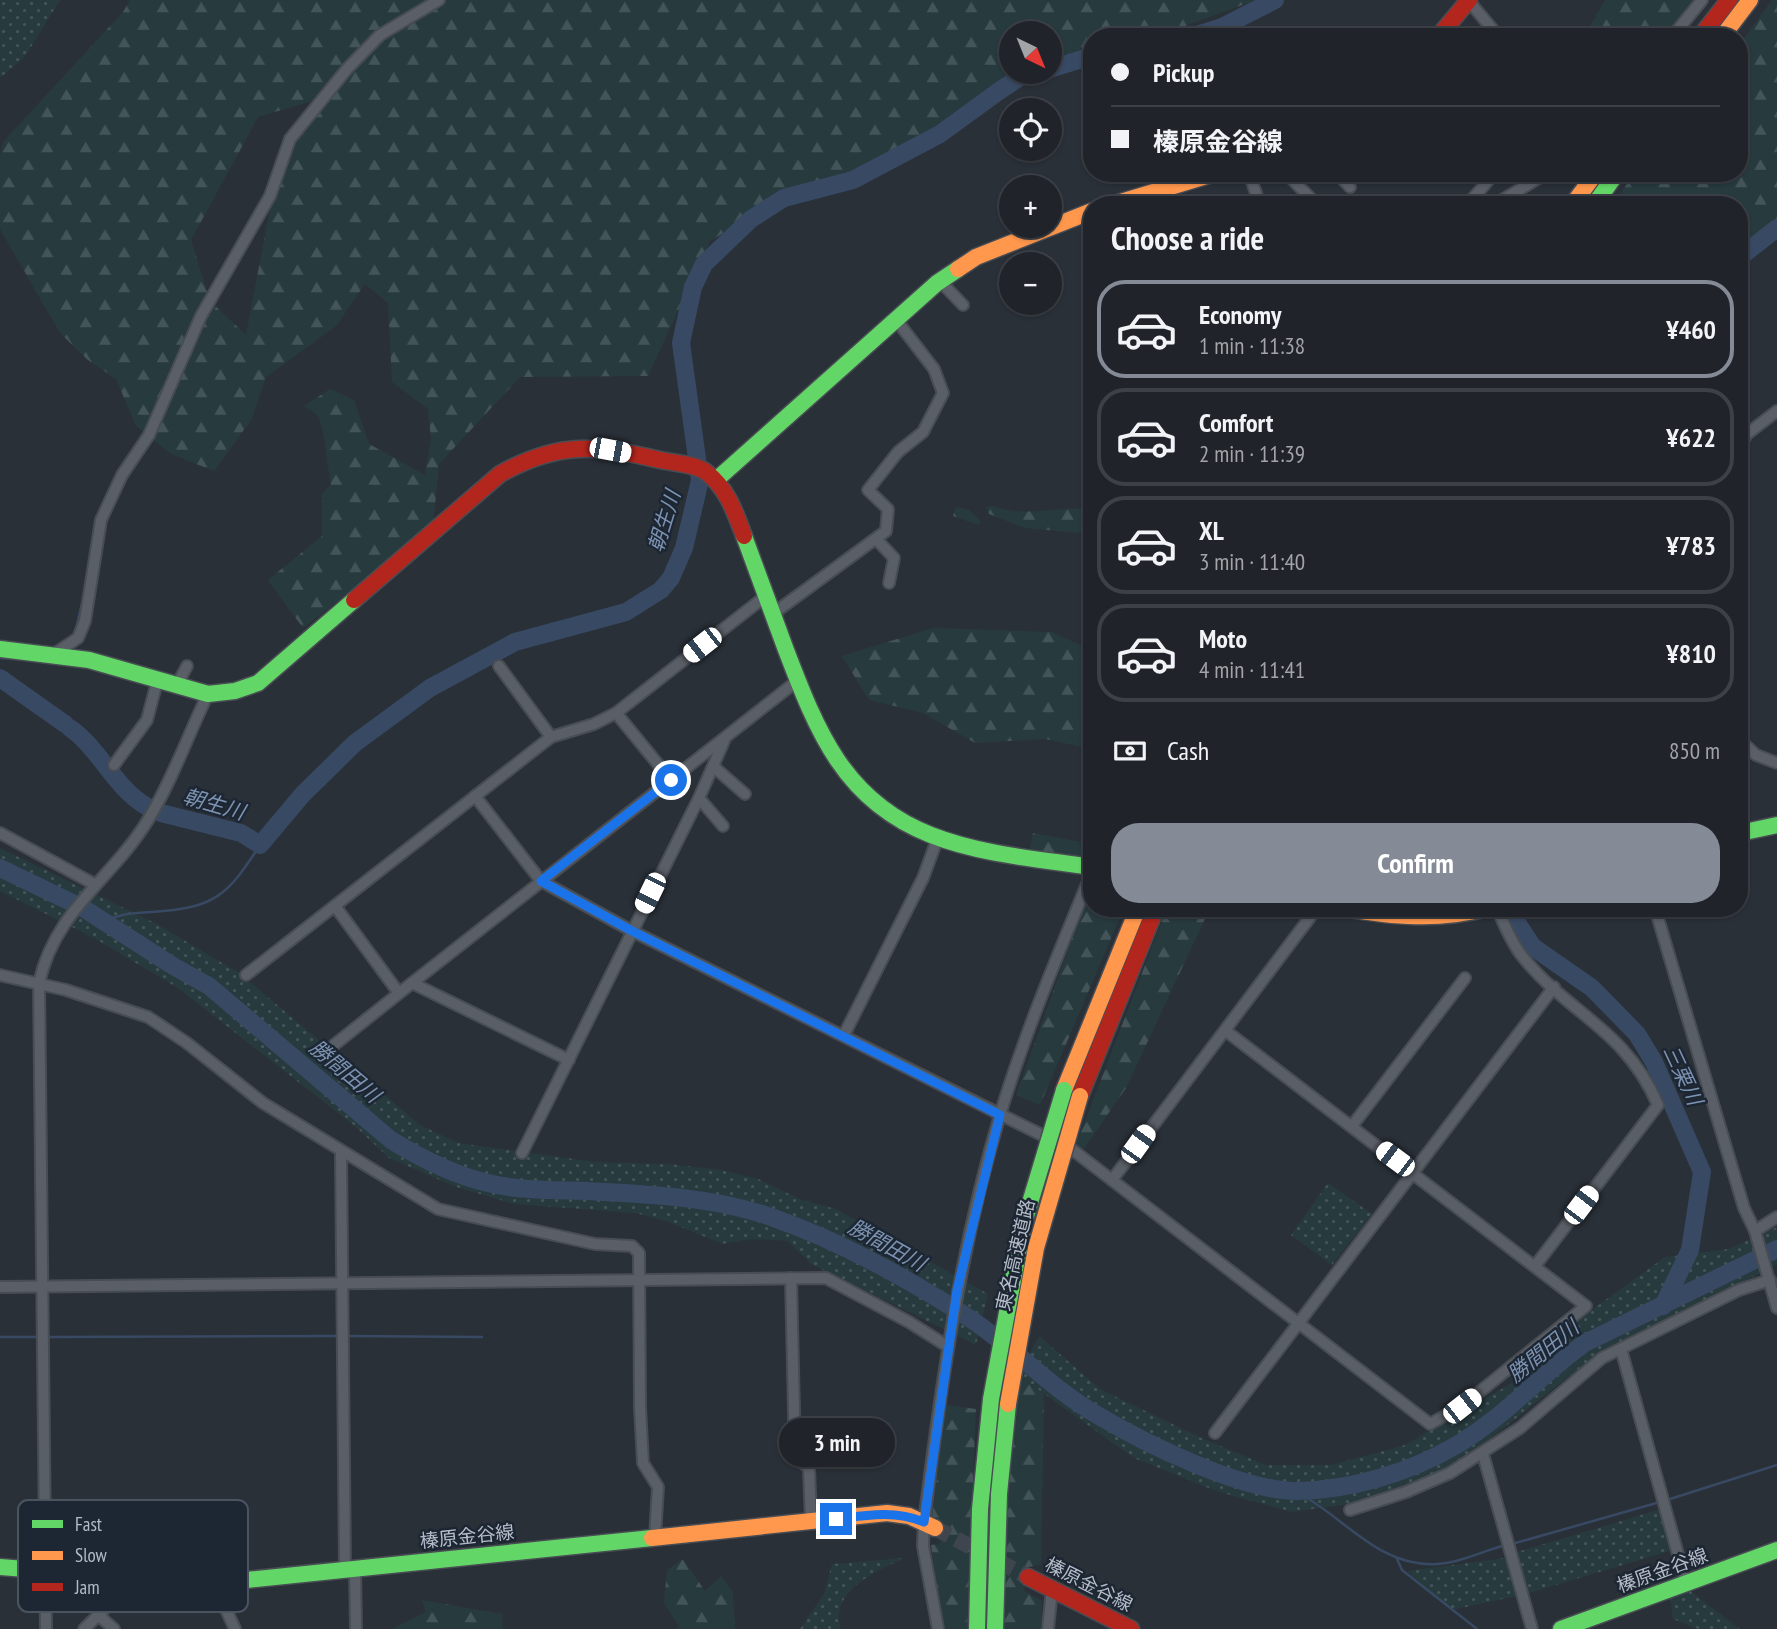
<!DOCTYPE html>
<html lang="en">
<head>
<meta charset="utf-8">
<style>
	:root { --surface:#20242a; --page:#282c32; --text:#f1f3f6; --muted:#a2a4a8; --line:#3d4147; --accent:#848b96 }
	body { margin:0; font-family:"PT Sans Narrow","Noto Sans JP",sans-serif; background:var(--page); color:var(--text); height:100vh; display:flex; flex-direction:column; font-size:26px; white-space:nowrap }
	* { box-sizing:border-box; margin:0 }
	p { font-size:23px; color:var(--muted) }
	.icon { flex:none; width:38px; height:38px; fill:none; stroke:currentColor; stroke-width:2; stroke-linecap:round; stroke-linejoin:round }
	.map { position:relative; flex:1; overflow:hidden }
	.sheet { position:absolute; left:1083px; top:196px; width:665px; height:721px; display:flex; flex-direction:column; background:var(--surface); border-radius:28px; box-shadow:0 2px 5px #0004,0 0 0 2px var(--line) }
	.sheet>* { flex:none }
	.top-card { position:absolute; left:1083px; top:28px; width:665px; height:154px; border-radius:28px; box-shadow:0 2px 5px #0004,0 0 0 2px var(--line); display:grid; align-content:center; height:154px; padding:0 28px; background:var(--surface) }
	.needle { width:46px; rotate:137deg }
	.buttons { position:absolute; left:999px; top:21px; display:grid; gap:14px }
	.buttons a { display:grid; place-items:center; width:63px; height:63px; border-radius:50%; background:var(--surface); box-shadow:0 2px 5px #0004,0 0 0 2px var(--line); font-size:35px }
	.end { position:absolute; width:32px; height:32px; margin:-16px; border:9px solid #1a73e8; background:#fff; box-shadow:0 0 0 4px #fff }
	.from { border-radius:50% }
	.bubble { position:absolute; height:49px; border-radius:24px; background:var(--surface); box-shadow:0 2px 5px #0004,0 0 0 2px var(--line); font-size:23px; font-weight:700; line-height:49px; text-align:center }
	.car { position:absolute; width:21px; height:42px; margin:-21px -10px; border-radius:9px; box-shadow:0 0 5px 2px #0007; background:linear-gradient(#fff 24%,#345 0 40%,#fff 0 76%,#345 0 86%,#fff 0) }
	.top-card b { display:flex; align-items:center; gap:24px; height:66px; font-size:26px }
	.top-card b+b { border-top:2px solid var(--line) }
	.top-card i { width:18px; height:18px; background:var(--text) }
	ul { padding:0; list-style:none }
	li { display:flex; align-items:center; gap:21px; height:98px; margin:0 14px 10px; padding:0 14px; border:4px solid var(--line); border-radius:28px }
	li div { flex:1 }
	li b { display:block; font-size:26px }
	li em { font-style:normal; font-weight:700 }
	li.selected { border-color:var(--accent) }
	li>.icon { width:63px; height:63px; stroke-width:1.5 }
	h2 { padding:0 28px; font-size:32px; line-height:84px }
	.pay { display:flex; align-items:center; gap:18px; height:77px; padding:0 28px; font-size:26px }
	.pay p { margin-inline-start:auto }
	.cta { display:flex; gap:14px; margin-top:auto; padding:14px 28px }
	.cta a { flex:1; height:80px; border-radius:28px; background:var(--accent); color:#fff; font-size:28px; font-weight:700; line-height:80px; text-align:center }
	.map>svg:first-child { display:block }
	.grass { fill:url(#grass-dots) }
	.forest { fill:url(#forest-firs); fill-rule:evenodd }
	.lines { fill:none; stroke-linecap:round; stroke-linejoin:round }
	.stream { stroke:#384963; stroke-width:2.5 }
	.river { stroke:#384963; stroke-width:18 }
	.secondary-tunnel { stroke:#3f454e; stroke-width:16; stroke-dasharray:16 8; stroke-linecap:butt }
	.street-casing { stroke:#484c53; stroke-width:14 }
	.fast-casing { stroke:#484c53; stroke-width:19 }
	.slow-casing { stroke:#484c53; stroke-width:19 }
	.jam-casing { stroke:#484c53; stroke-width:19 }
	.street { stroke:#5a5e66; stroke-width:10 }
	.fast { stroke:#63d668; stroke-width:16 }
	.slow { stroke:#ff974d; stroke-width:16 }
	.jam { stroke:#b3261e; stroke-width:16 }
	.fast-bridge-casing { stroke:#474c53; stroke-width:19; stroke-linecap:butt }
	.slow-bridge-casing { stroke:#474c53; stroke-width:19; stroke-linecap:butt }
	.fast-bridge { stroke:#63d668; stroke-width:16 }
	.slow-bridge { stroke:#ff974d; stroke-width:16 }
	.route { stroke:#1a73e8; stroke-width:9 }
	.labels { text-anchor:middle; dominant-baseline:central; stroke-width:5; stroke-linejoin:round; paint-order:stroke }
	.street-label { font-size:19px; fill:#b4bcc9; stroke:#1d2633 }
	.water-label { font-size:21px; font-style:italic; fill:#7c92b1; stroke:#1d2633 }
	.key { fill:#1d2633; stroke:#4a5360; stroke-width:2 }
	.key-label { font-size:19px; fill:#b4bcc9 }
</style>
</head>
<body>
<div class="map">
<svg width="1777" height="1629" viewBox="0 0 1777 1629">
	<defs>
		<pattern id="grass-dots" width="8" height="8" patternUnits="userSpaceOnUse" patternTransform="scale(1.75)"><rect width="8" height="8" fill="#273a3e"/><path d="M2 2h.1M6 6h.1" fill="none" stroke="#445559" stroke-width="1.8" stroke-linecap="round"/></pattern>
		<pattern id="forest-firs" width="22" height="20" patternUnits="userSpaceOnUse" patternTransform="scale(1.75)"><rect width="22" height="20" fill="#273a3e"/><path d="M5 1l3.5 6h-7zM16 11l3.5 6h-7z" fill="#445559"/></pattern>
	</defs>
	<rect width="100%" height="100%" fill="#2a3038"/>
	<g class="grass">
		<polygon points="0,0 60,0 24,58 0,78"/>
		<polygon points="0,848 157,924 239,973 420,1125 458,1143 596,1162 669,1164 721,1170 758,1179 802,1200 836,1209 988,1294 976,1345 811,1264 788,1241 751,1239 722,1244 669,1222 636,1213 514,1204 456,1187 389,1158 356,1127 178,988 94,938 0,891"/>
		<polygon points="1328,1183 1372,1214 1332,1265 1291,1235"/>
		<polygon points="1777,1227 1777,1265 1600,1352 1455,1466 1355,1503 1292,1512 1216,1491 1134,1458 1018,1375 1039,1336 1100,1389 1199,1437 1266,1465 1332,1465 1405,1445 1512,1383 1589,1312 1665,1257 1729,1249"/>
		<polygon points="1661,1509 1670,1551 1529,1593 1517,1552"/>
		<path d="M905,1558C877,1571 829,1590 841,1629H800L824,1594L832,1564Z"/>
		<polygon points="1505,1558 1516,1596 1452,1610 1407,1571"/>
		<polygon points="1689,1590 1740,1629 1698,1629 1673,1619 1670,1595"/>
	</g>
	<g class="forest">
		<path d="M130,0H1256L1155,37H1092V56L1050,70V33H1012V72H1044L1011,84L928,131L873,172L803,187L710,241L648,376L520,377L439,464L433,526L303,628L268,580L322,536V494L331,484C328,471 324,423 318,417C315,412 308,409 304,406L330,389L354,400L369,444L425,475L431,439L428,409L392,382L388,303L365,284L336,326L266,377L251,420L214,471L171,454L136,426L116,379L88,360L60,333L0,229V157L3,142L123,12ZM322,98L277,172L246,335L210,301L191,240L258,117Z"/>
		<polygon points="1605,0 1704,0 1676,37 1584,37"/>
		<polygon points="1772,0 1777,0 1777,236 1740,270 1740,205 1613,205 1634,173 1740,173 1740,44"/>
		<path d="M993,506C1024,518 1059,506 1092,509V534L1025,528L989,514L986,507Z"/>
		<polygon points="956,507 969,510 981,521 979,525 953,516"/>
		<polygon points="933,628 1052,632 1082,646 1092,644 1092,749 1045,739 975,743 923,713 869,700 842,656"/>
		<polygon points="1033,833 1092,844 1092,860 1030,851"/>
		<polygon points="1092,883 1092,908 1124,908 1040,1105 1016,1095"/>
		<polygon points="1167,908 1210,908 1126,1088 1081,1153 1075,1147"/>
		<polygon points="1018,1375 1044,1394 1041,1565 1028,1567 1024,1591 1042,1601 1042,1629 1004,1629 1005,1516"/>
		<polygon points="946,1405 976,1409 967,1629 943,1629 931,1545 940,1544 942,1523 932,1517"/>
		<polygon points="683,1559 705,1591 721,1576 733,1592 735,1629 677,1629 679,1626 664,1603 667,1570"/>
		<polygon points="422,1600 502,1614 503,1629 391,1629 426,1612"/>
	</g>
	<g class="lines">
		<g class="stream">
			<polyline points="75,633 83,599"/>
			<polyline points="0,658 29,660"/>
			<path d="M105,921C121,913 135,913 152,912C215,908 227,896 260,845"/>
			<polyline points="346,1336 482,1337"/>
			<polyline points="0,1337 38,1337"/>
			<polyline points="45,1337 339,1336"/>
			<path d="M1295,1491C1343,1515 1378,1568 1437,1564C1459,1563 1484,1551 1505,1545"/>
			<polyline points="1667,1500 1777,1465"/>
			<polyline points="1512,1544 1660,1502"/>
			<polyline points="1397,1559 1402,1570 1477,1629"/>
		</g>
		<g class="river">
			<polyline points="1190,37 1222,27 1275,0"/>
			<polyline points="1050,69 1092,56"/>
			<polyline points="1740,257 1777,228"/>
			<polyline points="0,678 65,724"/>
			<path d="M70,728C100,749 114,787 146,806"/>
			<polyline points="161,813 241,833 260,845 303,794 355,743 430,688 515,642 626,612 661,590 671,578 684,548 700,480 681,343 693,287 704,264 751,219 784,198 853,180 940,134 999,91 1026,73 1034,72"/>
			<path d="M0,868L83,908L173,966L209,986L391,1140C422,1159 453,1175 488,1183C520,1191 554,1190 587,1191C647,1194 714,1197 771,1217C840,1241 905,1277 966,1316C1013,1346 1051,1389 1099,1416C1146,1444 1242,1491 1297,1491C1351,1490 1408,1473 1455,1446C1504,1418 1540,1375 1585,1343L1777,1249"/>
			<polyline points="1512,908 1519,926 1533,947 1592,988 1637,1034 1654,1062 1702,1172 1690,1250 1663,1306"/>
		</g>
		<polyline class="secondary-tunnel" points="935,1528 1028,1577"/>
		<defs>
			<g id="street">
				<polyline points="1468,0 1499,37"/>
				<polyline points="1672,37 1702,0"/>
				<polyline points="1249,173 1260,205"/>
				<polyline points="1286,173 1317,205"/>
				<polyline points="1337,173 1350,187"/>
				<polyline points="1467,205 1495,173"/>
				<polyline points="1494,205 1547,173"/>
				<polyline points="940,281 963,305"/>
				<polyline points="1740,446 1747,434 1777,411"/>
				<polyline points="877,540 894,558 889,583"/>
				<polyline points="774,613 886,531 888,509 868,490 898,452 923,432 943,393 934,369 897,321"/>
				<polyline points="54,654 78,638 85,621 101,520 122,475 149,435 201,316 270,196 290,139 347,69 380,35 439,0"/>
				<polyline points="499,666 551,737"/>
				<polyline points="178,683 187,666"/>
				<polyline points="616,713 671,780"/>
				<polyline points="1740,740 1756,755 1777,763"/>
				<polyline points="114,765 147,720 158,678"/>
				<polyline points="714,767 745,794"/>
				<polyline points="475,796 541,881 632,931 1074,1151 1430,1424 1462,1406 1586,1306 1226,1031"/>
				<polyline points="699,798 723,826"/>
				<polyline points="0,833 94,884"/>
				<polyline points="335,906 398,992"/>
				<path d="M1497,908C1504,924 1511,942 1522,956C1568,1014 1625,1028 1658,1105L1535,1266"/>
				<polyline points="1655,908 1744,1208 1755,1231 1777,1308"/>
				<polyline points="0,975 66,990 148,1017 187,1043 263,1103 438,1209 595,1244 632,1246 639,1253 640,1407 643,1463 658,1487 655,1537"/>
				<polyline points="246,975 551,737 594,724 616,713 767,595"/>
				<polyline points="412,983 797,681"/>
				<polyline points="844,1035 923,878 937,840"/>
				<polyline points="334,1045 412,983 569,1060"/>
				<polyline points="1352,1126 1465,978"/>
				<polyline points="341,1153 345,1570"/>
				<polyline points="522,1153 699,798 724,741"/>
				<polyline points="1112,1180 1317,908"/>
				<polyline points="1755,1231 1777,1217"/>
				<polyline points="791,1278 795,1457 809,1468 811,1522"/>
				<polyline points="0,1287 826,1278 909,1322 947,1346"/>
				<polyline points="1621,1349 1686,1583"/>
				<polyline points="1215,1433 1554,987"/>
				<polyline points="1483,1454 1532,1629"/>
				<polyline points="1350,1510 1406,1492 1450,1473 1520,1428 1602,1358 1739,1290 1770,1280"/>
				<polyline points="355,1569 356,1629"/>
				<polyline points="213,1581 235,1629"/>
				<polyline points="98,1615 114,1629"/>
				<path d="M46,1629L39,983C55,910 112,879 148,820C172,781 188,735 208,694"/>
				<polyline points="84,1629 127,1587 131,1578"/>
				<path d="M938,1629L923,1546L924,1522C941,1385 960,1249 1000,1115C1025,1032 1059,952 1092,872"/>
				<polyline points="1048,1629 1052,1589"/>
			</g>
			<g id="fast">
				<polyline points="1594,205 1617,173"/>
				<polyline points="716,480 937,283 958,269"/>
				<path d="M744,536C758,574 772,612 786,650C817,731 844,801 931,835C982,855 1039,859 1092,867"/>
				<polyline points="0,649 89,660 208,694 235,691 258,683 354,600"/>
				<polyline points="1740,833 1777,825"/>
				<polyline points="0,1567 175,1581 246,1580 652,1538"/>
				<polyline points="977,1629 980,1509 991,1399"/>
				<polyline points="995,1629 999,1494 1008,1404"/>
				<polyline points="1561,1629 1777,1550"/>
			</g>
			<g id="slow">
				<polyline points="1722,37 1750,0"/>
				<polyline points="1111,205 1216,173"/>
				<polyline points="1572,205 1596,173"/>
				<polyline points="958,269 976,257 1092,211"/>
				<path d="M1343,908C1394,917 1438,921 1488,908"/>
				<polyline points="1064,1090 1138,908"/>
				<polyline points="652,1538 887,1513 909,1516 935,1528"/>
			</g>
			<g id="jam">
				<polyline points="1438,37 1469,0"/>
				<polyline points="1700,37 1729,0"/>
				<path d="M354,600L500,474C559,441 596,445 660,460C674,463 695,464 706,472C727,488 735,512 744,536"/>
				<polyline points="1080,1096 1156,908"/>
				<polyline points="1028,1577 1131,1629"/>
			</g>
		</defs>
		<use href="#street" class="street-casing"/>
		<use href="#fast" class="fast-casing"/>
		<use href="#slow" class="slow-casing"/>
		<use href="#jam" class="jam-casing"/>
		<use href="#street" class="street"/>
		<use href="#fast" class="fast"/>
		<use href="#slow" class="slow"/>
		<use href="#jam" class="jam"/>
		<defs>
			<polyline id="fast-bridge" points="991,1399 1023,1226 1064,1090"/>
			<polyline id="slow-bridge" points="1008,1404 1036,1248 1080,1096"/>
		</defs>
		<use href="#fast-bridge" class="fast-bridge-casing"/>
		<use href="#slow-bridge" class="slow-bridge-casing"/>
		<use href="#fast-bridge" class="fast-bridge"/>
		<use href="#slow-bridge" class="slow-bridge"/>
	</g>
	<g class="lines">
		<path class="route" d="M671,780L541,881L632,931L1000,1115L957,1290L924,1522C895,1510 867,1515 836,1519"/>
	</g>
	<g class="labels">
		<g class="street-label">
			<text transform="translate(1015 1255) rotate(-77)">東名高速道路</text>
			<text transform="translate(467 1536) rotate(-6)">榛原金谷線</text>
			<text transform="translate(1662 1570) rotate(-20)">榛原金谷線</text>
			<text transform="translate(1089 1584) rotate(27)">榛原金谷線</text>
		</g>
		<g class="water-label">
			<text transform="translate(664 521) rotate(-73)">朝生川</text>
			<text transform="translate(214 804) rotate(16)">朝生川</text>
			<text transform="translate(345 1071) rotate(40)">勝間田川</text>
			<text transform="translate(1683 1075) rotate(65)">三栗川</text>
			<text transform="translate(887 1245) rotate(29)">勝間田川</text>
			<text transform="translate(1543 1351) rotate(-39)">勝間田川</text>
		</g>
	</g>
	<rect x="18" y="1500" width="230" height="112" rx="10" class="key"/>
	<rect x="32" y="1520" width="31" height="8" fill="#63d668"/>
	<rect x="32" y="1551" width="31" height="9" fill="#ff974d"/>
	<rect x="32" y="1583" width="31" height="8" fill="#b3261e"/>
	<g class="key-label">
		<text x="75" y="1531">Fast</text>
		<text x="75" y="1562">Slow</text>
		<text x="75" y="1594">Jam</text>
	</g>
</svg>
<div class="buttons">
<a><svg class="needle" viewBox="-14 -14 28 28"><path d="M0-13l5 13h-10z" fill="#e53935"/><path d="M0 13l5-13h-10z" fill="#a2a4a8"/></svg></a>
<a><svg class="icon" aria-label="locate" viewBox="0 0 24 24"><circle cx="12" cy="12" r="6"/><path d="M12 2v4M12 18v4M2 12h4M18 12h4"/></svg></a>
<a>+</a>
<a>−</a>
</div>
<i class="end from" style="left:671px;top:780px"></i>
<i class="end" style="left:836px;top:1519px"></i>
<div class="bubble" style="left:779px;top:1418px;width:116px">3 min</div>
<i class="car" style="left:610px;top:450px;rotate:101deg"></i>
<i class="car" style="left:702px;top:645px;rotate:232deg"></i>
<i class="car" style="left:650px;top:893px;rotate:206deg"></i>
<i class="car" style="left:1138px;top:1144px;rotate:36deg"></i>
<i class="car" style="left:1395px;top:1159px;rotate:307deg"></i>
<i class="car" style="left:1581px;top:1205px;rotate:37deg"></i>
<i class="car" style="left:1462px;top:1406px;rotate:52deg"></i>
<div class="top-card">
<b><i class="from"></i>Pickup</b>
<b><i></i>榛原金谷線</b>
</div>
<section class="sheet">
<h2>Choose a ride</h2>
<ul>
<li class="selected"><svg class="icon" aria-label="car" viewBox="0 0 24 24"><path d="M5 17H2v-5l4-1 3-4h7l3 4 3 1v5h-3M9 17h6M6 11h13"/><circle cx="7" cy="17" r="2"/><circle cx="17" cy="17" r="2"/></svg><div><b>Economy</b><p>1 min · 11:38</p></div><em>¥460</em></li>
<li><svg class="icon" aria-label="car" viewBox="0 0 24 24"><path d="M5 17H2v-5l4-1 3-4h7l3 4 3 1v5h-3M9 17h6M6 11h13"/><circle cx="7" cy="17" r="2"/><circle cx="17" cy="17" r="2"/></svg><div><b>Comfort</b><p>2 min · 11:39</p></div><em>¥622</em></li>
<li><svg class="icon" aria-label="car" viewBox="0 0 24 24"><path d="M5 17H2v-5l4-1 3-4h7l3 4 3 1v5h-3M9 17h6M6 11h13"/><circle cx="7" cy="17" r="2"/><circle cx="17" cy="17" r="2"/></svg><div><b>XL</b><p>3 min · 11:40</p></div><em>¥783</em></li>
<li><svg class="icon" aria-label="car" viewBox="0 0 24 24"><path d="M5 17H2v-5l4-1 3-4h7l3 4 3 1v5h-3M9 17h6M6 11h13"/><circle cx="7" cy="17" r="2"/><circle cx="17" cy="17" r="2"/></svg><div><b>Moto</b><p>4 min · 11:41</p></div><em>¥810</em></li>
</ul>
<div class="pay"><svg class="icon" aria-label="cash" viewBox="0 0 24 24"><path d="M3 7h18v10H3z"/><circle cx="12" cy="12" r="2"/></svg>Cash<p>850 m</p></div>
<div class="cta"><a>Confirm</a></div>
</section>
</div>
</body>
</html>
